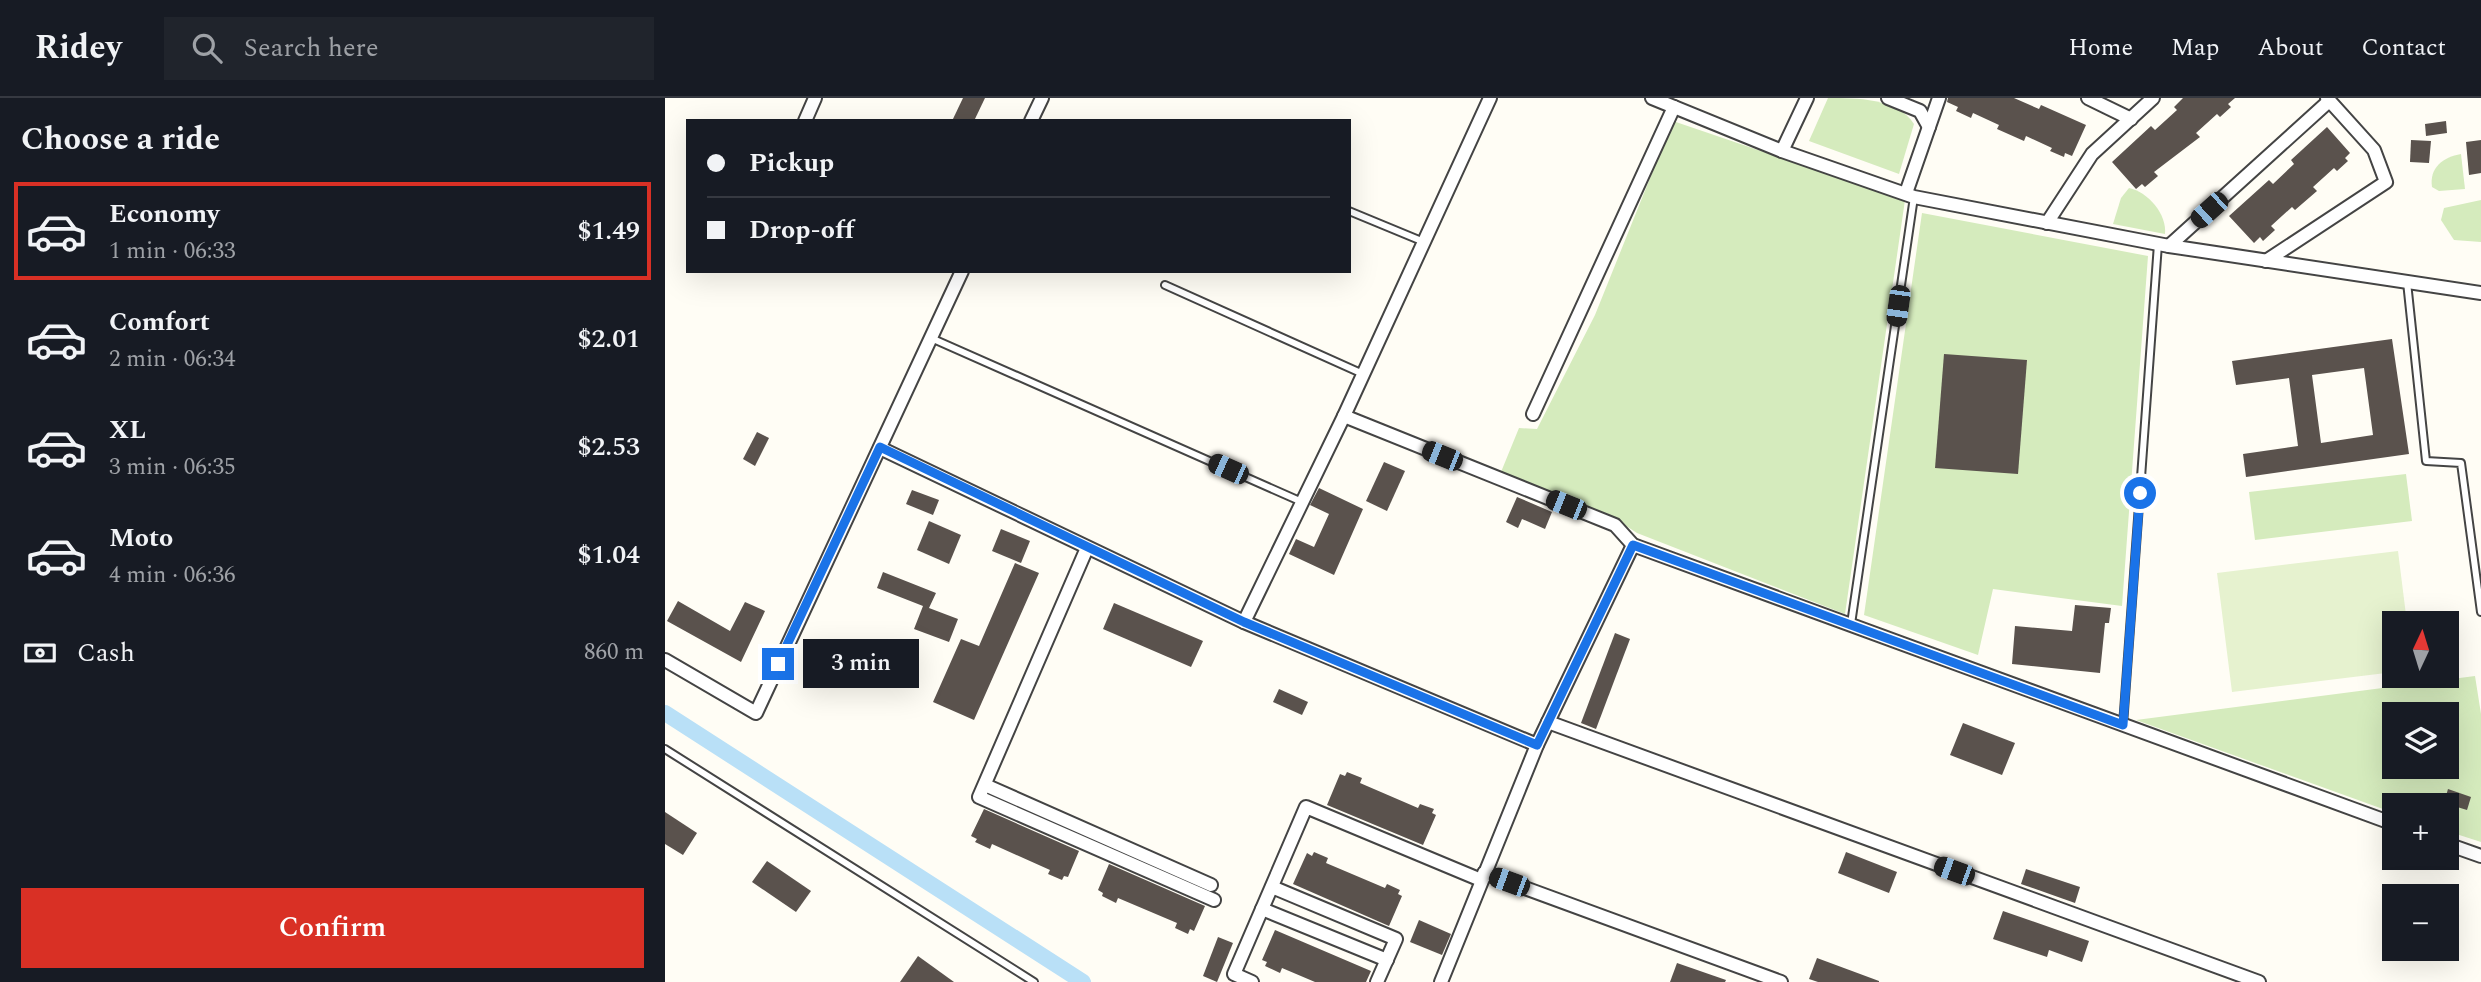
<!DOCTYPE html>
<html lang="en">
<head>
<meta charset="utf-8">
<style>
	:root { --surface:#171b24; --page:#20242c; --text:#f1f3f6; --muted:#9ea1a6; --line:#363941; --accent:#d93025 }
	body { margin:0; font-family:Spectral,serif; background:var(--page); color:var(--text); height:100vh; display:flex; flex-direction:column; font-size:26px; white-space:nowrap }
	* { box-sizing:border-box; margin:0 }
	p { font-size:23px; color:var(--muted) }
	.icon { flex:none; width:38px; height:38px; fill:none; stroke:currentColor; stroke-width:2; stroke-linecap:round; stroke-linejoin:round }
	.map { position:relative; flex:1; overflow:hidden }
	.drawer { display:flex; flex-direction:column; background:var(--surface); width:665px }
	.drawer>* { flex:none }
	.hud { position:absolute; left:21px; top:21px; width:665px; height:154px; border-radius:0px; box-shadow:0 7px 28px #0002; display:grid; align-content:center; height:154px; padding:0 21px; background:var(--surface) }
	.needle { width:46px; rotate:4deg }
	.fabs { position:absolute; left:1717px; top:513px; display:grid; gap:14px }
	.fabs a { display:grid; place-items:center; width:77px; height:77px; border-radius:0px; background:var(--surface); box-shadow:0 7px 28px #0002; font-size:35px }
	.end { position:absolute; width:32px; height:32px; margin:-16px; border:9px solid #1a73e8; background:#fff; box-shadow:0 0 0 4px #fff }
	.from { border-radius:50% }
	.bubble { position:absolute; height:49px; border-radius:0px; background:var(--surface); box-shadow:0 7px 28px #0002; font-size:23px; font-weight:600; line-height:49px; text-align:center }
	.car { position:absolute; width:21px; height:42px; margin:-21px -10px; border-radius:9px; box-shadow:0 0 5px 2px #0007; background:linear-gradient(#222 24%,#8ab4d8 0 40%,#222 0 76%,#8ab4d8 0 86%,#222 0) }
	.hud b { display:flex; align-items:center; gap:24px; height:66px; font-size:26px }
	.hud b+b { border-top:2px solid var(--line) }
	.hud i { width:18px; height:18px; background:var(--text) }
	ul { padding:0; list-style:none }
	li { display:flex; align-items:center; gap:21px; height:98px; margin:0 14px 10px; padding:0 7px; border:4px solid transparent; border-radius:0px }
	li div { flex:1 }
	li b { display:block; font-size:26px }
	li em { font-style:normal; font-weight:600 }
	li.on { border-color:var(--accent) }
	li>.icon { width:63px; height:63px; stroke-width:1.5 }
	h2 { padding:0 21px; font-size:32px; line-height:84px }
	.pay { display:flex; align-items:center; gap:18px; height:77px; padding:0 21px; font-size:26px }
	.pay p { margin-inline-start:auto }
	.cta { display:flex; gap:14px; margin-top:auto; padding:14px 21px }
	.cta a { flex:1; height:80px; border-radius:0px; background:var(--accent); color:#fff; font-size:28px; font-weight:600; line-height:80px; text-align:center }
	header { display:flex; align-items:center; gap:42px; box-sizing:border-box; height:98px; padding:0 35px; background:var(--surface); border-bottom:2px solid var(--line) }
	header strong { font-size:33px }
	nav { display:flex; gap:38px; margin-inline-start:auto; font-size:24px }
	.search { width:490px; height:63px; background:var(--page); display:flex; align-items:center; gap:18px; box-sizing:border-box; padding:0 24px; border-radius:0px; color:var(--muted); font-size:26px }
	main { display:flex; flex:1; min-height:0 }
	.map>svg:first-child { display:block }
	.green { fill:#d5ebbd; fill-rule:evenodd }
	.pitch { fill:#e6f2cf }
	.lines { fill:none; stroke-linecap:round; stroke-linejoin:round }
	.canal { stroke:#b9e0f7; stroke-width:16 }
	.building { fill:#5a524d; fill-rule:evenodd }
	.service-casing { stroke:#444; stroke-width:10 }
	.minor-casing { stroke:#444; stroke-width:16 }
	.service { stroke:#fff; stroke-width:6 }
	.minor { stroke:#fff; stroke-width:12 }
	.route { stroke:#1a73e8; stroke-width:9 }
</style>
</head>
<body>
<header>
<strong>Ridey</strong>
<div class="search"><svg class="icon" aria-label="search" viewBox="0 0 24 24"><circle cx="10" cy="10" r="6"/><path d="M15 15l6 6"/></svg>Search here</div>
<nav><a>Home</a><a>Map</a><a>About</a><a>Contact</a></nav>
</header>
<main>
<section class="drawer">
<h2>Choose a ride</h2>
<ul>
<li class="on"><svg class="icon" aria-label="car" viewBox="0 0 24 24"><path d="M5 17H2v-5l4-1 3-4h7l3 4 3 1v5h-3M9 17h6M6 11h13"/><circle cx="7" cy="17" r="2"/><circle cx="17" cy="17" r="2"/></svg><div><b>Economy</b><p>1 min · 06:33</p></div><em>$1.49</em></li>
<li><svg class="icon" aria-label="car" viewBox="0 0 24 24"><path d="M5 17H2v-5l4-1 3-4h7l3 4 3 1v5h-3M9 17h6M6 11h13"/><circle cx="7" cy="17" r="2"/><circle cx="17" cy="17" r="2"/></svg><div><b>Comfort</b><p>2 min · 06:34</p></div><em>$2.01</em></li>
<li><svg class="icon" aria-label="car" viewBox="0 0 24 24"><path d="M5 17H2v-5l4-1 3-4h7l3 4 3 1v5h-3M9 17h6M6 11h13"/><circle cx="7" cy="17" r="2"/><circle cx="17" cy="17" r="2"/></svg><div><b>XL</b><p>3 min · 06:35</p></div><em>$2.53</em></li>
<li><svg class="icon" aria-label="car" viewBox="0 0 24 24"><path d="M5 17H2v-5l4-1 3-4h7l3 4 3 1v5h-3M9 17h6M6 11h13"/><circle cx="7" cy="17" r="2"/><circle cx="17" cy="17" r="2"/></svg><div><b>Moto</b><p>4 min · 06:36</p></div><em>$1.04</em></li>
</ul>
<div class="pay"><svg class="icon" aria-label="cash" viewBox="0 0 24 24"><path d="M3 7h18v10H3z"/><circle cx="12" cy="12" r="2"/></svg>Cash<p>860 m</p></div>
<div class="cta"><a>Confirm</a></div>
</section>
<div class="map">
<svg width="1816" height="884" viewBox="0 0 1816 884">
	<rect width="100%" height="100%" fill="#fffdf5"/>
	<g class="green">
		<path d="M1163,0C1191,0 1233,0 1249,26L1234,76L1144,43Z"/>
		<polygon points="1008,23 1240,102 1180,516 972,435 949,420 836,374 854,330 872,331 930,217"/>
		<path d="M1796,56L1800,91L1774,93L1767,89C1764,70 1778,59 1796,56Z"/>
		<path d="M1464,90C1483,94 1502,116 1500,136L1448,126L1456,100Z"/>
		<polygon points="1816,102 1816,144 1789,142 1776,122 1779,110"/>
		<polygon points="1257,115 1483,158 1457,508 1328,491 1313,557 1199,517"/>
		<polygon points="1741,376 1747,423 1590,442 1584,394"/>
		<path d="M1810,578L1816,616V744L1782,733V707H1729V715L1471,622ZM1729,616H1782V668H1729Z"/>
	</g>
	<polygon class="pitch" points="1733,453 1742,525 1729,525 1729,574 1567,594 1552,475"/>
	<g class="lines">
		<polyline class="canal" points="0,615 418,884"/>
	</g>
	<g class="building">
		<polygon points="298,0 320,0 309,23 287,23"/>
		<polygon points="1283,0 1349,0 1374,11 1376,7 1421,27 1407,58 1400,55 1399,59 1385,53 1387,50 1361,38 1359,43 1332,31 1334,27 1308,15 1306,20 1291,13 1293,9 1282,4"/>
		<polygon points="1518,0 1570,0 1563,6 1566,9 1555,19 1552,16 1531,35 1535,39 1489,74 1493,78 1480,89 1477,86 1471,91 1447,64 1486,28 1490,32 1512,12 1509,9"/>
		<polygon points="1781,23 1782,35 1761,38 1760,26"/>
		<polygon points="1662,29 1685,55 1680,60 1683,63 1672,73 1669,70 1648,89 1652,93 1630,112 1627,109 1606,128 1610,132 1598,143 1595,139 1589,145 1564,118 1604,82 1608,86 1629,66 1626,62"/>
		<polygon points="1746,42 1766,43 1764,65 1745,64"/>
		<polygon points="1816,42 1816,75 1804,77 1801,44"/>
		<path d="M1727,241L1744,356L1581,379L1578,356L1633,348L1624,280L1571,287L1567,263ZM1699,270L1708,337L1656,345L1647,277Z"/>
		<polygon points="1279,256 1362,262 1353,376 1270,370"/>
		<polygon points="92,334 104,340 90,368 78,361"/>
		<polygon points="719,364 740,373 722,413 701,403"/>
		<polygon points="654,390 698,411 669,477 624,456 631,441 649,449 664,416 645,407"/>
		<polygon points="247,392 274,402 268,417 241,406"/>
		<polygon points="852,399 887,414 880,431 857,421 853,430 841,424"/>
		<polygon points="264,423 296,437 284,466 252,452"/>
		<polygon points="336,431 365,443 356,465 327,453"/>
		<polygon points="350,465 374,475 309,622 268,604 296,541 314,548"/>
		<polygon points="218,474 271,495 264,510 293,521 284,544 249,531 258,508 212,490"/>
		<polygon points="13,503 65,533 80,504 100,513 76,564 2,523"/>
		<polygon points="449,505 538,543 526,569 438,531"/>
		<polygon points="1410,507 1446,510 1444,525 1440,525 1435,575 1347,566 1350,528 1407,533"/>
		<polygon points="950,535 965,541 931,631 916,625"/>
		<polygon points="163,543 216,565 207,586 154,564"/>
		<polygon points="614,591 643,604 637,617 608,604"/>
		<polygon points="1298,625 1350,645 1337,677 1285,657"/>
		<polygon points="682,674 697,680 695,685 753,710 755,706 769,711 767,715 771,717 758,747 662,707 675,676 680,678"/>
		<polygon points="1783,691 1806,699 1802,712 1779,705"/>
		<polygon points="319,711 414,753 403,779 399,778 397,782 383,776 385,772 327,746 325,751 310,744 312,741 306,738"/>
		<polygon points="0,714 32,735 18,757 0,746"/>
		<polygon points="649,754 663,760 661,765 720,790 722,786 735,792 733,796 737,798 724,828 628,786 642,755 647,758"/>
		<polygon points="1181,754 1232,774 1224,795 1173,775"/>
		<polygon points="102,763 146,793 131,814 87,784"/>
		<polygon points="444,766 540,808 529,833 525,831 523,836 510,830 512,825 453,800 451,805 437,798 438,795 433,792"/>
		<polygon points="1361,771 1415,789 1410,805 1356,786"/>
		<polygon points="1338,813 1424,843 1417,864 1384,852 1382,859 1328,841"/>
		<polygon points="754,822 786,836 777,857 745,844"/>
		<polygon points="610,832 706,873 701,884 650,884 617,870 615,875 600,868 602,864 597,862"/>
		<polygon points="553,839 568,845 552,884 538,878"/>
		<polygon points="253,858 289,884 235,884"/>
		<polygon points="1152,860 1214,883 1214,884 1153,884 1144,881"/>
		<polygon points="1012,865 1061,882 1060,884 1005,884"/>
	</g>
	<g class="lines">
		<defs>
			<g id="service">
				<polyline points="684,113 759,144"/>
				<polyline points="1742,184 1761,363 1796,365 1816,514"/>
				<polyline points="500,187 698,276"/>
				<polyline points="266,240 637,404"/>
				<polyline points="1186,526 1249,99"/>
				<polyline points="1458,627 1493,146"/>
				<polyline points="0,651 369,884"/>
			</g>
			<g id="minor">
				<polyline points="987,0 1117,53 1249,99 1504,148 1816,195"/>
				<polyline points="1223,0 1255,13 1264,29"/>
				<polyline points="1423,0 1466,21"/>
				<polyline points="140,23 150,0"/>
				<polyline points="366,23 377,0"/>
				<polyline points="1117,53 1142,0"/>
				<polyline points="1241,95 1274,0"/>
				<polyline points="1382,125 1427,56 1488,0"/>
				<polyline points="1504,148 1663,4"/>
				<polyline points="1601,163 1721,84 1709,52 1662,0"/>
				<polyline points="868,316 1009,9"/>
				<polyline points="679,318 950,427 968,447 1729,726"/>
				<polyline points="215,350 579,524 872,647"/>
				<polyline points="422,450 314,699 549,802"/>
				<polyline points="579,524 679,318 825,0"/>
				<polyline points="0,562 91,615 297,173"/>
				<polyline points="883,624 1594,884"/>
				<polyline points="320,687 546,787"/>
				<polyline points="1782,746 1816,758"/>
				<polyline points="819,775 1116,884"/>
				<polyline points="607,789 731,841 712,884"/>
				<polyline points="597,811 722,862"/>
				<polyline points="587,884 569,876 641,709 816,782"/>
				<polyline points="776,884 872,647 968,447"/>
			</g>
		</defs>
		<use href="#service" class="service-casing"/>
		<use href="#minor" class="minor-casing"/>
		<use href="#service" class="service"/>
		<use href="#minor" class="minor"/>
	</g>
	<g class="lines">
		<polyline class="route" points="113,566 215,349 579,524 872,647 968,447 1458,627 1475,395"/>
	</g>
</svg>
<div class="fabs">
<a><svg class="needle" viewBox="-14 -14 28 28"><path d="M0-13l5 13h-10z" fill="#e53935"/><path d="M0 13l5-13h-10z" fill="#9ea1a6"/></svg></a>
<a><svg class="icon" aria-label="layers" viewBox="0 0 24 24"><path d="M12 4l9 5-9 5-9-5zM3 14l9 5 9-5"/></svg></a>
<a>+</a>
<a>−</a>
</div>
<i class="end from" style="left:1475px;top:395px"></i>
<i class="end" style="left:113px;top:566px"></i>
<div class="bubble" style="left:138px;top:541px;width:116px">3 min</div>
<i class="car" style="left:1544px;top:112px;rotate:228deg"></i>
<i class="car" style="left:1233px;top:208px;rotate:188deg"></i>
<i class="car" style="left:777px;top:358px;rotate:292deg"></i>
<i class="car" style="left:563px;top:371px;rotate:294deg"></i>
<i class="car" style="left:901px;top:407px;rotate:292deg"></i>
<i class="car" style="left:1289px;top:773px;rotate:290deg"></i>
<i class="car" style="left:844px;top:784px;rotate:290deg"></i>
<div class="hud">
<b><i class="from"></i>Pickup</b>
<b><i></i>Drop-off</b>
</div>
</div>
</main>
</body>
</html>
